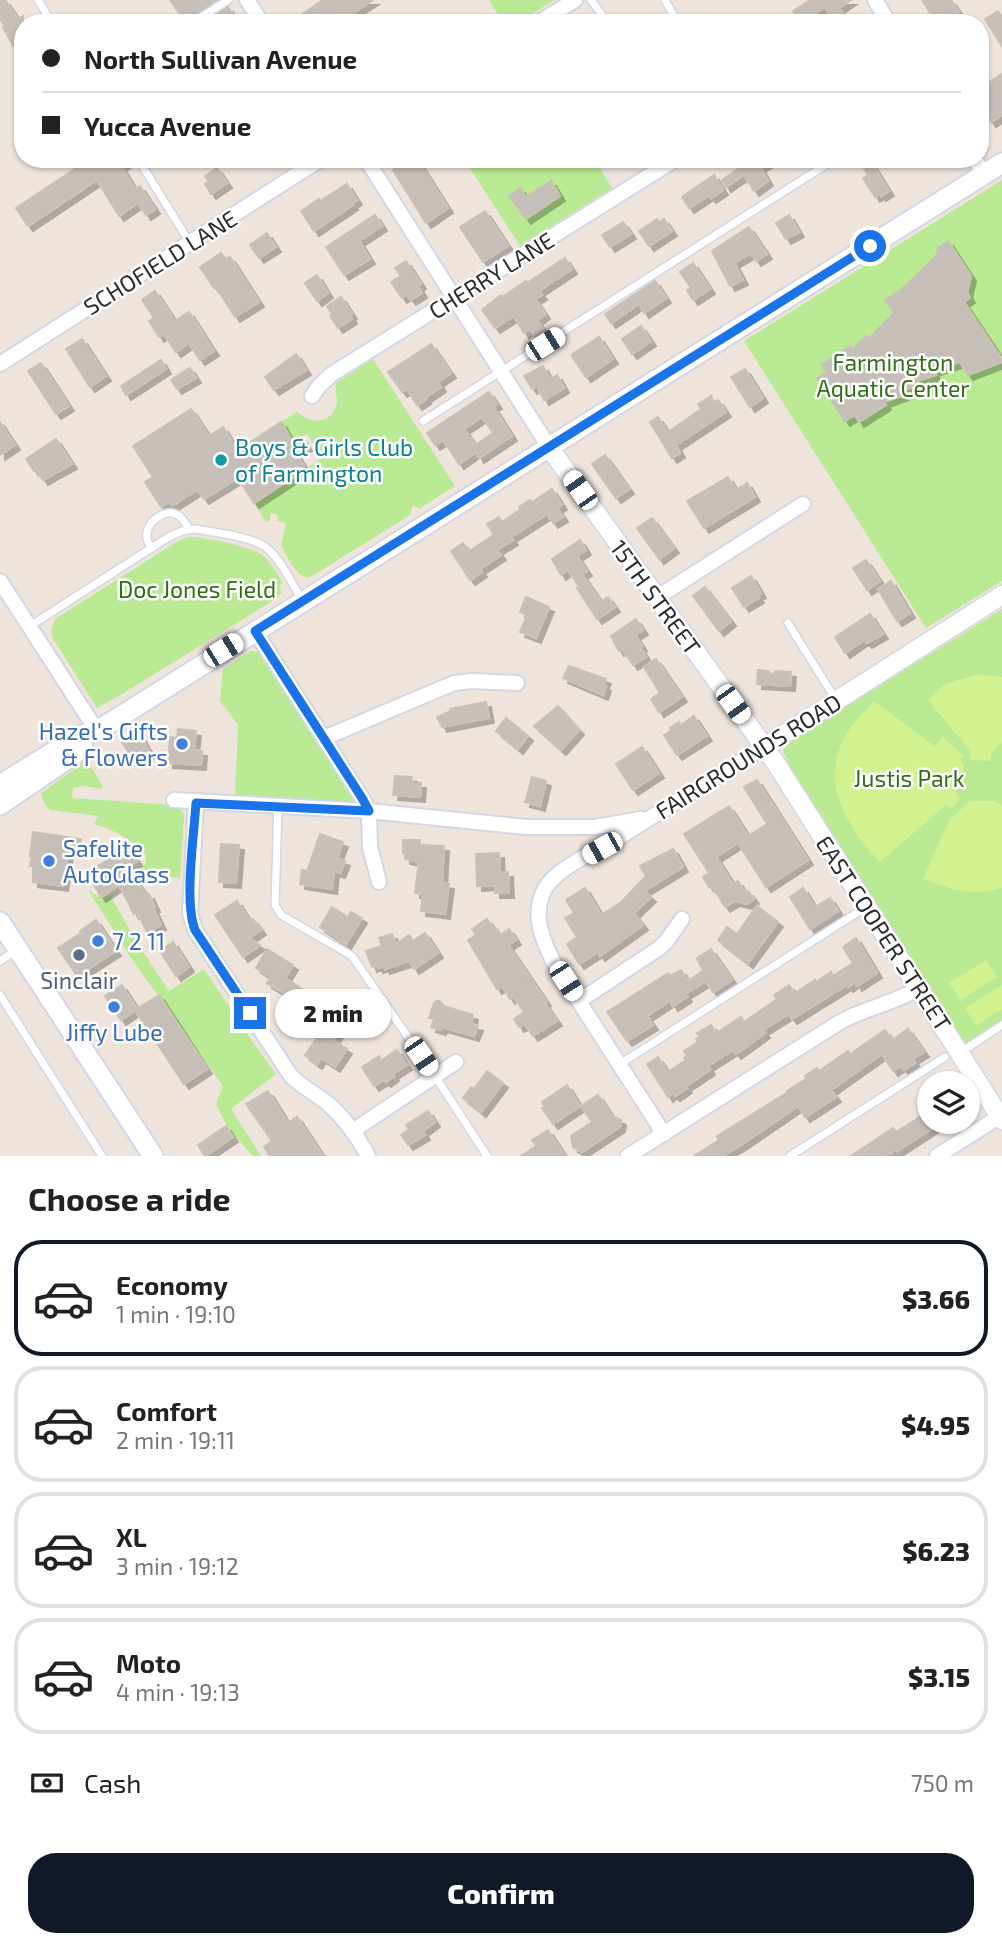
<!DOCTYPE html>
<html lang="en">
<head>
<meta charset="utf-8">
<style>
	:root { --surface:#fff; --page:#f6f6f6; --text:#222; --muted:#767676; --line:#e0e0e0; --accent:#111827 }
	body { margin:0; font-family:"Exo 2",sans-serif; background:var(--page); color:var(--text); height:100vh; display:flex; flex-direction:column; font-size:26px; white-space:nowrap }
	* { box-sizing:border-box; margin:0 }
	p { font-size:23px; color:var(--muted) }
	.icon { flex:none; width:38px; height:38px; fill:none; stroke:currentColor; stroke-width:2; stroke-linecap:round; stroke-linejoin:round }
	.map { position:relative; height:1156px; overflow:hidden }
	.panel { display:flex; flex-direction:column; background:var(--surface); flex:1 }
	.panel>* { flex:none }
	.top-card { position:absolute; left:14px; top:14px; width:975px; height:154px; border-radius:28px; box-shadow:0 2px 5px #0004; display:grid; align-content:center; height:154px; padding:0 28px; background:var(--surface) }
	.fabs { position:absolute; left:917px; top:1071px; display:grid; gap:14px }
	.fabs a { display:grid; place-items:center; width:63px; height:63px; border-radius:50%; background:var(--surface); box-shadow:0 2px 5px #0004; font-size:35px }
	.end { position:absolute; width:32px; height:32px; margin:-16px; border:9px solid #1a73e8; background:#fff; box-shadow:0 0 0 4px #fff }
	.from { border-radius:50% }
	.bubble { position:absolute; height:49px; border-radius:24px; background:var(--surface); box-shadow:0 2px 5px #0004; font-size:23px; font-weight:800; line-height:49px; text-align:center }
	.car { position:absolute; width:21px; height:42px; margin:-21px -10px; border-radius:9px; box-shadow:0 0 5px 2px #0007; background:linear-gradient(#fff 24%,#345 0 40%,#fff 0 76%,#345 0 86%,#fff 0) }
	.top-card b { display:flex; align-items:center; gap:24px; height:66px; font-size:26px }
	.top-card b+b { border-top:2px solid var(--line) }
	.top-card i { width:18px; height:18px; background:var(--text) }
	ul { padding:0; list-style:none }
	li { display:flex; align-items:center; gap:21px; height:116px; margin:0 14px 10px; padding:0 14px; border:4px solid var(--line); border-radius:28px }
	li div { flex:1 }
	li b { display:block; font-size:26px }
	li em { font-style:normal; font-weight:800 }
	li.on { border-color:var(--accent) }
	li>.icon { width:63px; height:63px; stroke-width:1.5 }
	h2 { padding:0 28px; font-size:32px; line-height:84px }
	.pay { display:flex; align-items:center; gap:18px; height:77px; padding:0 28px; font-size:26px }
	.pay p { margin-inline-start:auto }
	.action { display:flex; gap:14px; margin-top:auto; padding:14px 28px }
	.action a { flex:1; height:80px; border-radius:28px; background:var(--accent); color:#fff; font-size:28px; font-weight:800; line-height:80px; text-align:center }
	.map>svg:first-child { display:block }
	.green { fill:#bae994 }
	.pitch { fill:#d2f18f }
	.building { fill:#c6beb8; stroke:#cac0b5; stroke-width:2; fill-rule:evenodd; filter:url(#shadow) }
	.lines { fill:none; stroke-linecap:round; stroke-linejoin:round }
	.service-casing { stroke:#d1d7e5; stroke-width:10 }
	.minor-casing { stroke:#d1d7e5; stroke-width:18 }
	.tertiary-casing { stroke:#d1d7e5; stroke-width:21 }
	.secondary-casing { stroke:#d1d7e5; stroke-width:23 }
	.service { stroke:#fff; stroke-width:7 }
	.minor { stroke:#fff; stroke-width:14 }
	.tertiary { stroke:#fff; stroke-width:18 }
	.secondary { stroke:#fff; stroke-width:19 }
	.route { stroke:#1a73e8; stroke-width:9 }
	.culture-dot { fill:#0f9aa8; stroke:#fff; stroke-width:2.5 }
	.shop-dot { fill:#3f7fe0; stroke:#fff; stroke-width:2.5 }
	.service-dot { fill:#5c6f8a; stroke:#fff; stroke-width:2.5 }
	.labels { text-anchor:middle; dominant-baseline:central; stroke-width:5; stroke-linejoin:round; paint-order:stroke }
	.street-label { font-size:23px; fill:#2b2b2b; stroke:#fff }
	.park-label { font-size:23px; fill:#316f14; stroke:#fff }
	.culture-label { font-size:23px; fill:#0d838f; stroke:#fff; text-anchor:start }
	.shop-label { font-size:23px; fill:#366cbe; stroke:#fff; text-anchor:start }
	.service-label { font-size:23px; fill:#4e5e75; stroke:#fff }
</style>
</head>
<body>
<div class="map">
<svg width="1002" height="1156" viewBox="0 0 1002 1156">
	<defs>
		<filter id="shadow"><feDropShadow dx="5" dy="5" stdDeviation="0" flood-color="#0004"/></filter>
	</defs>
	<rect width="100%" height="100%" fill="#eee4dc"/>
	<g class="green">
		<polygon points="489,0 554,0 518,23 503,23"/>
		<polygon points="464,159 594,159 612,188 520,246"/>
		<polygon points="1002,180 1002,581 926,628 744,341"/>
		<path d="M373,359L455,486L420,508L412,506L410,515L309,578C296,577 288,557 281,546L286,523L277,521L278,515L271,513L269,521L266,522L254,503L322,458L307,434L293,442L281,422L297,412C310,423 329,426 336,406C339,398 334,391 336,383Z"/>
		<path d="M188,537C202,536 254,547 264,556C272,563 277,574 283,583L280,585L281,593L277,598L119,696L97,708L53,639L51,630L55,619L178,541Z"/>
		<polygon points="1002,609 1002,1021 966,1045 790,766 783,751 787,744"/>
		<polygon points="251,651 258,652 261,655 352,798 352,803 350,804 235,799 238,725 220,701 223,669"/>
		<path d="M87,760L103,787L102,789L83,786L73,788L72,798L174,805L183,812L184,818L180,878L143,876L125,887L138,870L146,863V855C132,839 114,830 94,824L98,816L50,810L44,803L41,793Z"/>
		<polygon points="88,890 101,898 117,893 111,897 139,946 169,991 204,969 252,1041 276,1074 231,1109 261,1156 253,1156 228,1128 216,1104 223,1086 133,961"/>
	</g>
	<g class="pitch">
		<polygon points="978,674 1002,677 1002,743 992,752 990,761 970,760 971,752 928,700 945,684"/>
		<path d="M874,701L934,746L943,737L964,756L960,759L964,767V788H958L955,792L961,798L952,808L946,805L880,862C845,825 817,779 849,730C856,719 866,710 874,701Z"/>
		<path d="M970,801H995L1002,806V888C972,896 952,890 923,879L949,820Z"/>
		<polygon points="986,960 997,977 960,1000 949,983"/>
		<polygon points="1002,985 1002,1009 976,1026 965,1008"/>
	</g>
	<g class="building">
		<polygon points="0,0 5,0 18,19 23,16 23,41 13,46 3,27 5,26 0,19"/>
		<polygon points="170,0 217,0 189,18 186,23"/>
		<polygon points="323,0 373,0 338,23 289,23"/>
		<polygon points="810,0 851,0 839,8 844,16 835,22 825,7 808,18 811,23 800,23 793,11"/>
		<polygon points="922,0 951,0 959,12 942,23 936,23"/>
		<polygon points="228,7 238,23 204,23"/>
		<polygon points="998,11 1002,16 1002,46 985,19"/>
		<polygon points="1002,74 1002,115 991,122 980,105 980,88"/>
		<polygon points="90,159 132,159 121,166 135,189 140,186 155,209 146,215 138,203 119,216 97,180 28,226 16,208"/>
		<polygon points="411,159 417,159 448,208 426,223 393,170"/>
		<polygon points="733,159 774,159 760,167 768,181 754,191 744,175 726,187 722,180 739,168"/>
		<polygon points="858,159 869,159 889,191 881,196 880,194 875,197 863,178 868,175"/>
		<polygon points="217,168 227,183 211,194 205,184 209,182 205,176"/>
		<polygon points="714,175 723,190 711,198 709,195 689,208 682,197"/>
		<polygon points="551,181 560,196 526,219 509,196 520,188 526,197"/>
		<polygon points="347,184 357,200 352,203 353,205 314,231 301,211 319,199 320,201"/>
		<polygon points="485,211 508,246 483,262 460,227"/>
		<polygon points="375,215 382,226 359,241 370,259 344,275 326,247"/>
		<polygon points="789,215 799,232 786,239 776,223"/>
		<polygon points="657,219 660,222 664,219 672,231 649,246 639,231"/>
		<polygon points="623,222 631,234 610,247 602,235"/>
		<polygon points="749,227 767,254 756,261 751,253 734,263 743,280 730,286 712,251"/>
		<polygon points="267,233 276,247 259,258 250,245"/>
		<polygon points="948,241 971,276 967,293 970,298 964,302 1002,359 1002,362 968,375 960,362 933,371 936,375 917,381 920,385 901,391 904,395 884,402 886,405 859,422 855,415 845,421 817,378 827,372 822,365 850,346 852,350 866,336 868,339 894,313 885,300 902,289 936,256 938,248"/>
		<polygon points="221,253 226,260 230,257 259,302 235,317 216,287 214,288 200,267"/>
		<polygon points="565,258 572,269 539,291 542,295 535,299 545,314 537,320 545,332 536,338 530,329 524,333 514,316 495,328 482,310 501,295 502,297 526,281 527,283"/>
		<polygon points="406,261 421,284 418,286 422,293 411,300 407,295 402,298 391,282 401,276 395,268"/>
		<polygon points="693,263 710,289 693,300 687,290 691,288 680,272"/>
		<polygon points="317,275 328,293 317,301 305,283"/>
		<polygon points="655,281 666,298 644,313 639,304 611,323 605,314"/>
		<polygon points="155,291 175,321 189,312 214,351 200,360 189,343 176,352 164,334 159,337 149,321 154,318 142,300"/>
		<polygon points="341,297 352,314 350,315 352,319 338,328 330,316 332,314 327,306"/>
		<polygon points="641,326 651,341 632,354 622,339"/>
		<polygon points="599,337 613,359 586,377 571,355"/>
		<polygon points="82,339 106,376 90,387 66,349"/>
		<polygon points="431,344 451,373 438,382 441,387 425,398 426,399 417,405 407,389 402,392 388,372"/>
		<polygon points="296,354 306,370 274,390 265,377"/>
		<polygon points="161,360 166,369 126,395 121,386"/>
		<polygon points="41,363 69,406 56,414 28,371"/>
		<polygon points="543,366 550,379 557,375 564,388 544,400 537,386 532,389 524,376"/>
		<polygon points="190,368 196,378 177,389 171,380"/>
		<polygon points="745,369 763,398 750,407 731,377"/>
		<path d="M489,392L497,404L493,406L512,436L479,458L476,452L459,464L443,440L435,445L427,433ZM482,417L493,433L475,445L464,429Z"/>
		<polygon points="711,396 714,402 718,400 726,412 676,445 680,453 672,458 650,422 658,417 668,432 701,409 698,404"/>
		<polygon points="191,409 209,436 223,427 235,447 244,441 246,445 281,422 293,442 301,437 307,446 296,453 304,466 301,468 303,471 254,503 238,478 204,499 197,490 172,506 169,502 161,507 145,482 153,477 133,446"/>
		<polygon points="0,422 15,445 0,455"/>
		<polygon points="56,439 72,464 43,480 36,469 34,471 26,459"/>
		<polygon points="605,455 629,489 616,498 592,464"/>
		<polygon points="728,477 736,490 747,483 755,497 704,528 687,501"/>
		<polygon points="552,489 562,505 557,508 563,517 553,523 547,514 511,537 513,540 497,550 501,555 480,569 482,572 470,580 451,551 463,543 469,551 494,535 487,524 499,517 502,522 521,509 519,507 530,500 532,502"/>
		<polygon points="652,518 674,548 659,559 637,528"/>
		<polygon points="580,540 586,550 577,556 587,571 582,574 601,602 608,597 615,607 597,619 577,588 579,587 568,570 561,575 552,559"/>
		<polygon points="866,560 880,581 867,590 853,568"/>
		<polygon points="751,576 761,593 757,595 759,598 744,607 732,588"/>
		<polygon points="891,581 910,613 897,621 878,589"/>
		<polygon points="705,587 731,621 719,631 693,596"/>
		<polygon points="526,597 549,607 536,638 520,632 527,615 520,612"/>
		<polygon points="870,614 883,634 867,643 864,640 845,653 835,637"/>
		<polygon points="636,619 643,630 635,635 642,646 640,647 646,657 633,665 622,649 619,651 611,636"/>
		<polygon points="656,659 682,697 659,712 651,699 660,693 644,667"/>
		<polygon points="569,666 606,679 603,685 606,686 603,695 563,678"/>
		<polygon points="758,670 768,671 771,675 776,671 791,672 790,686 757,684"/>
		<polygon points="486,702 489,718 442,727 437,717 451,711 450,709"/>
		<polygon points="558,706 579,730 561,750 534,726"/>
		<polygon points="694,716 707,736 677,755 664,735 671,731 670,728 679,722 681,725"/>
		<polygon points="506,718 528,736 518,749 496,731"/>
		<polygon points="178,729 196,731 194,750 202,751 201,765 168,763 170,737 177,738"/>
		<polygon points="139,733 150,753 137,761 133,754 131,756 122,742"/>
		<polygon points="642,747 659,773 633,790 616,764"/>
		<polygon points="395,776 412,777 411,783 421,783 420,797 393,795"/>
		<polygon points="532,777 546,781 540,806 525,802"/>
		<polygon points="757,780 808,860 766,887 738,843 716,857 733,884 738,881 745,892 748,891 754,899 747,904 735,901 725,907 712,886 709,887 703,877 709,873 684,834 729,806 748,836 767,824 744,787"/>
		<polygon points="33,832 81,839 79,852 68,851 63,886 33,882 33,866 30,866 32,856 30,856"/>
		<polygon points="320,834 343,842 337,858 345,861 340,873 334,871 332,889 300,884 302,870 307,871"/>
		<polygon points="403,840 420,840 420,845 444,846 442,883 449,884 445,914 421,911 423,894 415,893 419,862 405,859 405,853 403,853"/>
		<polygon points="221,844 239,845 236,883 219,882"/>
		<polygon points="128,847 137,861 127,867 146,895 149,894 155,907 153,908 161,925 147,932 137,912 134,914 119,885 101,897 93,883 101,877 95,868"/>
		<polygon points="673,849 683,867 644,891 651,897 634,913 643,925 600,956 598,952 579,964 567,944 577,937 565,918 574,913 566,900 585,888 601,915 621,902 646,876 640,866"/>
		<polygon points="499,853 500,872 508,872 509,893 495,893 495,885 477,886 476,854"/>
		<polygon points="803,888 815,907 830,898 838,911 810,929 790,897"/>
		<polygon points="237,901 250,921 253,919 261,930 249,938 260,945 243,957 215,915"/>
		<polygon points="757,906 778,922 748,963 718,940 727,927 737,934"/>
		<polygon points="332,907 348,917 351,912 362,918 346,944 320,927"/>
		<polygon points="487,919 495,931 497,929 501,935 509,929 516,940 508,945 546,1001 544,1002 557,1021 533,1036 525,1024 519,1027 514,1019 524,1012 513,996 510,999 502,986 497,989 468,940 476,935 472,929"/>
		<polygon points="96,920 116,951 77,976 58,948 81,933 80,931"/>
		<polygon points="425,933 438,953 414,969 409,961 385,969 384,966 378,968 377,965 372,967 366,951 382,946 379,938 392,934 396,944 409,935 413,941"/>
		<polygon points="856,938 877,973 857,986 855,982 848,987 847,985 792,1019 789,1014 763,1030 765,1033 746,1047 736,1054 733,1050 708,1066 710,1070 686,1086 687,1088 675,1096 673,1093 668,1097 647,1064 658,1057 668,1072 686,1060 684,1058 687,1056 684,1051 698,1042 696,1039 700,1037 697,1033 711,1025 716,1033 741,1017 744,1022 777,999 774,995 789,985 795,993 815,980 816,982 831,972 833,976 853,963 843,947"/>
		<polygon points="173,942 189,967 176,976 160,951"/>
		<polygon points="267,949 293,965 285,978 310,994 313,991 328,1001 316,1020 303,1011 297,1019 284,1010 292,998 267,983 270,977 256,968"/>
		<polygon points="711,949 732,980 713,992 706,981 685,994 687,997 673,1006 670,1001 647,1016 653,1025 627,1041 607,1012 668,973 670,976 681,970 688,981 703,971 697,958"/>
		<polygon points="122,985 137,1009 121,1020 105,996"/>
		<polygon points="159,995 207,1069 184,1084 135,1010"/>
		<polygon points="437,1001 440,1001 444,1006 473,1015 471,1024 478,1026 474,1036 442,1027 441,1030 431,1027 434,1019 429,1018 434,1003"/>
		<polygon points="326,1025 338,1033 333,1040 347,1049 335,1067 321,1058 317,1064 305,1055"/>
		<polygon points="908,1029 924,1052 913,1059 915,1063 904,1070 901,1066 893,1071 882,1054 831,1090 836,1097 805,1117 798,1106 741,1145 722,1156 694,1156 719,1140 717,1136 788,1092 787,1091 806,1079 805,1076 817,1068 819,1071 848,1051 850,1054 885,1030 892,1040"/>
		<polygon points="397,1050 407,1065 393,1074 394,1076 386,1082 384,1080 374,1086 362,1067 379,1056 382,1060"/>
		<polygon points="487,1071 503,1083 481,1112 463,1098 471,1087 474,1089"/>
		<polygon points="567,1085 580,1106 553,1124 542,1108 545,1107 542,1102"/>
		<polygon points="268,1091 288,1123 297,1117 323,1156 270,1156 264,1147 272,1141 246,1104"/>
		<polygon points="598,1095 612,1116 621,1120 620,1127 582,1152 573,1147 571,1136 592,1122 581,1106"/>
		<polygon points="428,1111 435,1122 423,1131 425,1135 408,1145 401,1135 409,1129 406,1125"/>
		<polygon points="929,1111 929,1122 942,1122 897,1151 896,1149 890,1154 889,1152 883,1156 851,1156 893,1128 896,1132"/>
		<polygon points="226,1126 233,1137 205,1156 198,1145"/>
		<polygon points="548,1130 565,1156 521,1156 536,1146 532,1140"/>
	</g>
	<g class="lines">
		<defs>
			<g id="service">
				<polyline points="38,0 52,23"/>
				<polyline points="591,0 608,23"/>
				<polyline points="665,0 678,23"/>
				<polyline points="192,23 228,0"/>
				<polyline points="138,159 190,243"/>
				<polyline points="423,421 835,159"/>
				<path d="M152,548C150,545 147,541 147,538C144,523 165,507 178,515C183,518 186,525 189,529"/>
				<polyline points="788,623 836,700"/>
				<path d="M30,626L167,538C177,532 185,529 196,529C216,533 254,536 269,550C283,563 292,584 302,600"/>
				<polyline points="278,807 275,905 281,915 352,956 435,1076 487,1156"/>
				<polyline points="0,961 17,950"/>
				<polyline points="0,995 102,1156"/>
				<polyline points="961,1052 1002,1025"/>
				<polyline points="620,1064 866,907"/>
				<polyline points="790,1156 945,1057"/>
			</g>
			<g id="minor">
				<polyline points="247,0 262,23"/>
				<polyline points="875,0 889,23"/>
				<polyline points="538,23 575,0"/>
				<polyline points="366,159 549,447"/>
				<polyline points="975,159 984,174"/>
				<polyline points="0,364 321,159"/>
				<polyline points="312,396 319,386 332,374 676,159"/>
				<polyline points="0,581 97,731"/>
				<polyline points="656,598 803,504"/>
				<polyline points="255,631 362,798 369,811 370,847 379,882"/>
				<polyline points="324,738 454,683 472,681 517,683"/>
				<polyline points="174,800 369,811 526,827 595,827 641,819"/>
				<path d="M196,802L190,913L195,930L291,1076C302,1087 315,1093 327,1103C345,1118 357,1135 368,1156"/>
				<polyline points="579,1001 658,949 666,942 682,919"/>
				<polyline points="354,1130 456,1062"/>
				<path d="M664,1134L553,961C543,941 533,917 542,895C545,886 552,879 558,874C576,859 599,850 618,838C667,807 716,777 764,747"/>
				<path d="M628,1156L840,1022C865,1008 895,1003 919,988"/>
				<polyline points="937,1156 1002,1115"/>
			</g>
			<g id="tertiary">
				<polyline points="549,447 775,762 1002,1120"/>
				<polyline points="764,747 1002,595"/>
			</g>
			<g id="secondary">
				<polyline points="0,785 79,736 97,731 1002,163"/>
				<polyline points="0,805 83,748"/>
				<polyline points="0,922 153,1156"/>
			</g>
		</defs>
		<use href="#service" class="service-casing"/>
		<use href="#minor" class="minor-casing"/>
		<use href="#tertiary" class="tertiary-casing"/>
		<use href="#secondary" class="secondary-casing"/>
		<use href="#service" class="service"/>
		<use href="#minor" class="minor"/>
		<use href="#tertiary" class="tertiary"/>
		<use href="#secondary" class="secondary"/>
	</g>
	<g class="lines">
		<path class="route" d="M250,1013L195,930C184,902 194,835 196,803L369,811L362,798L255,631L870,246"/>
	</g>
	<circle class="culture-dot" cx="221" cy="460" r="7"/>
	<g class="shop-dot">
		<circle cx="182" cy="744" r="7"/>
		<circle cx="49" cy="861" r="7"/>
		<circle cx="98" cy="941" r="7"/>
		<circle cx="114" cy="1007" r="7"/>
	</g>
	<circle class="service-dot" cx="79" cy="955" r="7"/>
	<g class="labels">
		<g class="street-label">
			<text transform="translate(160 262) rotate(-32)">SCHOFIELD LANE</text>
			<text transform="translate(491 275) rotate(-32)">CHERRY LANE</text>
			<text transform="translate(656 597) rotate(54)">15TH STREET</text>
			<text transform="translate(748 756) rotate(-32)">FAIRGROUNDS ROAD</text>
			<text transform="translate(884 933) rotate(57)">EAST COOPER STREET</text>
		</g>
		<g class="park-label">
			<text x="893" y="362">Farmington<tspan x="893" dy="26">Aquatic Center</tspan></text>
			<text x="197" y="589">Doc Jones Field</text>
			<text x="909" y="778">Justis Park</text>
		</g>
		<g class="culture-label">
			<text x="235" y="447">Boys &amp; Girls Club<tspan x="235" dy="26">of Farmington</tspan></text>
		</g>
		<g class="shop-label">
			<text x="168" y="731" text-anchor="end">Hazel's Gifts<tspan x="168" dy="26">&amp; Flowers</tspan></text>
			<text x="63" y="848">Safelite<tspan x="63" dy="26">AutoGlass</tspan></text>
			<text x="112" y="941">7 2 11</text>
			<text x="114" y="1032" text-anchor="middle">Jiffy Lube</text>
		</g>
		<g class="service-label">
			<text x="79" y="980">Sinclair</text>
		</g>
	</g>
</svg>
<div class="fabs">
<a><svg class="icon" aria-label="layers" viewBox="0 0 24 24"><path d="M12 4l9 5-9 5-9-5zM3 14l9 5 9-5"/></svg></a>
</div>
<i class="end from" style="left:870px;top:246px"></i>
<i class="end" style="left:250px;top:1013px"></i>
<div class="bubble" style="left:275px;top:989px;width:116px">2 min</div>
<i class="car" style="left:545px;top:344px;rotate:58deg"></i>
<i class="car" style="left:580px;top:490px;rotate:325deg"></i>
<i class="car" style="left:223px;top:650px;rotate:58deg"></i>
<i class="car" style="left:733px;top:704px;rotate:144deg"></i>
<i class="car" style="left:602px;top:848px;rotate:241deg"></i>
<i class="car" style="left:566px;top:981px;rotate:147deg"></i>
<i class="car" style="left:421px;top:1056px;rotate:146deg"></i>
<div class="top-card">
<b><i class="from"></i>North Sullivan Avenue</b>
<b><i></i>Yucca Avenue</b>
</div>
</div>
<section class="panel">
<h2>Choose a ride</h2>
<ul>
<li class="on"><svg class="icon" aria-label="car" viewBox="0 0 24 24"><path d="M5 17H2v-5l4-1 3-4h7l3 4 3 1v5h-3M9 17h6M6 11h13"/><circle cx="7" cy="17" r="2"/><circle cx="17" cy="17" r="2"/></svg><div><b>Economy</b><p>1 min · 19:10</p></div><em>$3.66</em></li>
<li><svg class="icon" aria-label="car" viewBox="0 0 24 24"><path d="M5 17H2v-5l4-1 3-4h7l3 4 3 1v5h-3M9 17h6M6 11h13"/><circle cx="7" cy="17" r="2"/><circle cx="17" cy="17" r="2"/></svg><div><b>Comfort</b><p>2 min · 19:11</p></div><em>$4.95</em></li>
<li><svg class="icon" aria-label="car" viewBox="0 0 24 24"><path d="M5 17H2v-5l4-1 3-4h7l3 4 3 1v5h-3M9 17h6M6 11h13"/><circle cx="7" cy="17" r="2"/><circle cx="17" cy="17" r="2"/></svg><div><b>XL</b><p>3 min · 19:12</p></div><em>$6.23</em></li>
<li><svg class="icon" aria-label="car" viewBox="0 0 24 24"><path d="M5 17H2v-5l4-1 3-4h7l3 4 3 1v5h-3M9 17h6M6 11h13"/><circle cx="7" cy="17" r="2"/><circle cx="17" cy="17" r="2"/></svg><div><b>Moto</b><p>4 min · 19:13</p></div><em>$3.15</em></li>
</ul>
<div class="pay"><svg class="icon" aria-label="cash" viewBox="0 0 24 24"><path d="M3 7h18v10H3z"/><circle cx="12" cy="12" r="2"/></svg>Cash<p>750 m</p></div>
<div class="action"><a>Confirm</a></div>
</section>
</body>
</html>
